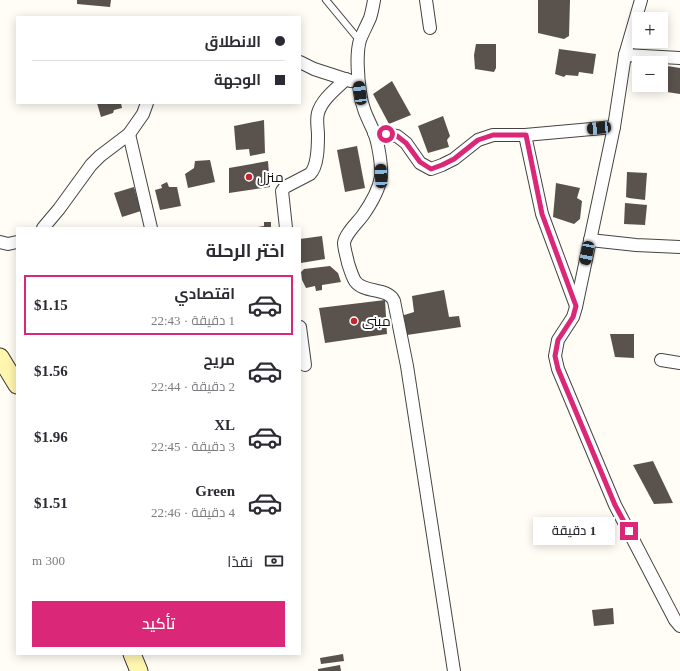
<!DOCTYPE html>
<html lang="ar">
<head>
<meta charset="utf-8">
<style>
	:root { --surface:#fff; --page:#f2f2f3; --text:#2b2b33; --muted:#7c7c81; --line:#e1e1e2; --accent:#db2777 }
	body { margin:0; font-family:"Times New Roman",Cairo,serif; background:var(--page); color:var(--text); direction:rtl; height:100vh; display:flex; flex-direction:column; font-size:15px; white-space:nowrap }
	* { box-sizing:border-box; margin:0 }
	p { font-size:13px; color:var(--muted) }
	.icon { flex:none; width:22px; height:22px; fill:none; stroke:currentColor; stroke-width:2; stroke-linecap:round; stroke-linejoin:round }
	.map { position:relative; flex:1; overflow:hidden; direction:ltr }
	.details { position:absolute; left:16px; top:227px; width:285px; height:428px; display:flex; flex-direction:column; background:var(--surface); border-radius:0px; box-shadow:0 2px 10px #0003; direction:rtl }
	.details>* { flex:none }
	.top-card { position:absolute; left:16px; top:16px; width:285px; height:88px; border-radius:0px; box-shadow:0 2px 10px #0003; direction:rtl; display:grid; align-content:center; height:88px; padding:0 16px; background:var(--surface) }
	.tools { position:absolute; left:632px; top:12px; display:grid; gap:8px }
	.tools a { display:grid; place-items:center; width:36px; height:36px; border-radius:0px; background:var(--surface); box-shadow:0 2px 10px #0003; font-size:20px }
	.end { position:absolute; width:18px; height:18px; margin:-9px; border:5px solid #db2777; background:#fff; box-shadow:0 0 0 2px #fff }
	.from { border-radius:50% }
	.bubble { position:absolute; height:28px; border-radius:0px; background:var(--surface); box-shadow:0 2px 10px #0003; font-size:13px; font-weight:600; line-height:28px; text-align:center; direction:rtl }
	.car { position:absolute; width:12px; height:24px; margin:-12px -6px; border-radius:5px; box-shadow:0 0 3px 1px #0007; background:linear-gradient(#222 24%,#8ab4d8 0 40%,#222 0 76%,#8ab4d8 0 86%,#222 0) }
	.top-card b { display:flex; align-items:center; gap:14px; height:38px; font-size:15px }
	.top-card b+b { border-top:1px solid var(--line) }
	.top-card i { width:10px; height:10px; background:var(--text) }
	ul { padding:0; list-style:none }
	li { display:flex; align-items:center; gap:12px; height:60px; margin:0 8px 6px; padding:0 8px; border:2px solid transparent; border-radius:0px }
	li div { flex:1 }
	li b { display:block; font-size:15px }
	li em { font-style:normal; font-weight:600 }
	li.selected { border-color:var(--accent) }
	li>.icon { width:36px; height:36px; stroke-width:1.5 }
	h2 { padding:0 16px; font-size:18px; line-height:48px }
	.pay { display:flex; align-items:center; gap:10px; height:44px; padding:0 16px; font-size:15px }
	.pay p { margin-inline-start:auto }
	.cta { display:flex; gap:8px; margin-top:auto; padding:8px 16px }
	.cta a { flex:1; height:46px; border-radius:0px; background:var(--accent); color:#fff; font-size:16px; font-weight:600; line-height:46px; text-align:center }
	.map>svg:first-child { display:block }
	.building { fill:#5a524d }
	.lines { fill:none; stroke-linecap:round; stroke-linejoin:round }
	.lane-casing { stroke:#444; stroke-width:8 }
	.street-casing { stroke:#444; stroke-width:14 }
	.secondary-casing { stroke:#333; stroke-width:19 }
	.lane { stroke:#fff; stroke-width:6 }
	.street { stroke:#fff; stroke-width:12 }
	.secondary { stroke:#fff6b0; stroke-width:17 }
	.route { stroke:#db2777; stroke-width:5 }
	.poi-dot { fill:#c4262e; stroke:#fff; stroke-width:1.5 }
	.labels { text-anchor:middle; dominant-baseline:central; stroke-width:4; stroke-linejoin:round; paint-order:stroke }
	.poi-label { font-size:14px; fill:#111; stroke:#fff; text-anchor:start }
</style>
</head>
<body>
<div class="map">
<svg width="680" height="671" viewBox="0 0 680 671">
	<rect width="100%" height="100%" fill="#fffdf5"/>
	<g class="building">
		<polygon points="77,0 111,0 110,7 77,4"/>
		<polygon points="538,0 570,0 569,36 564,39 538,33"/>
		<polygon points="476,44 496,44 496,68 494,72 475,69 474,55"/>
		<polygon points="559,49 596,54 593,74 579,72 578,76 566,75 564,77 555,74"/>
		<polygon points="661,65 680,68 680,94 634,87 636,73 639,73 639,85 661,85"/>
		<polygon points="392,81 411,115 389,124 373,94"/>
		<polygon points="97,103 121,103 122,108 114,110 113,113 101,117"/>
		<polygon points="443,116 450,136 447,140 449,147 428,153 418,126"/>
		<polygon points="264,120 265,153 250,156 249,149 236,150 234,126"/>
		<polygon points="357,146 365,188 345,192 337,150"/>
		<polygon points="210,160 215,182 188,188 185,174 194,168 195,161"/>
		<polygon points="268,161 270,187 229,193 229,168"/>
		<polygon points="627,172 647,173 645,200 629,198 626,197"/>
		<polygon points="167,182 169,187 177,187 181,206 160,210 155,190 162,188 161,185"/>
		<polygon points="556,183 580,188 577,198 582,201 580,219 574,224 553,217"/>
		<polygon points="134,187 141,211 122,217 114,193"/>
		<polygon points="625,203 647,205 645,225 624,224"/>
		<polygon points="264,222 271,222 271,228 258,228 258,227 264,226"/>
		<polygon points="322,236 325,259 301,263 300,239"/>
		<polygon points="330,266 338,273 341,282 322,285 322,290 316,291 315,286 306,288 302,280 301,272 304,269"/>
		<polygon points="444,290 449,317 459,316 461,327 407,335 401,316 414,312 412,296"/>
		<polygon points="385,300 387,334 325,343 319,308"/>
		<polygon points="610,334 634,334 634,358 615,357"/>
		<polygon points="653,461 673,503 654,504 633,465"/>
		<polygon points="613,608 614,624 594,626 592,610"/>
		<polygon points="343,654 344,661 321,664 320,658"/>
		<polygon points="340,665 341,671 318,671 318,669"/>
	</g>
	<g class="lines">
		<defs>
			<polyline id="lane" points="326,0 360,41"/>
			<g id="street">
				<path d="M374,0C373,6 372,12 370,18C367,25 363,32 360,40C356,53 358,78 360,92C362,108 367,117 374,132C378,142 382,165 381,177C379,189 370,205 363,215C358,222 345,234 344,243C344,249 347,257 348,263C350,269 352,276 355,281C364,294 388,287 394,301L407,366L454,671"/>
				<polyline points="426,0 430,28"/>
				<polyline points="641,0 625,55 614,127 576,307 573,317 558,340 555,356 558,369 615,505 675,620 680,626"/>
				<polyline points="625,55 680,58"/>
				<polyline points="300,62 314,69 351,81"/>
				<polyline points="374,133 397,136 406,143 420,163 431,169 442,165 454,159 478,140 493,135 525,135 614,127"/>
				<polyline points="129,134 151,228"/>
				<polyline points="525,135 542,214 576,306"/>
				<polyline points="43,228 59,209 91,165 100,156 129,134 143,114 147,103"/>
				<path d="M286,228L282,191L285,187L310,174C318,166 318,146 318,135C318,128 316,121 318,113C322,99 336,89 346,79"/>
				<polyline points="590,240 636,245 680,247"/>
				<polyline points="0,242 8,244 17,242"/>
				<polyline points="300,327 305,365"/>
				<polyline points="661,360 680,363"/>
			</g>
			<g id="secondary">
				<polyline points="0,357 17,385"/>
				<polyline points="132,654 139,671"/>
			</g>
		</defs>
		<use href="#lane" class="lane-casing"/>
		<use href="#street" class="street-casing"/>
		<use href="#secondary" class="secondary-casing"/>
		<use href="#lane" class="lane"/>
		<use href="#street" class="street"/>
		<use href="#secondary" class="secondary"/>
	</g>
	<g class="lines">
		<polyline class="route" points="386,134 397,136 406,143 420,162 431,169 442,165 454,159 478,140 493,135 526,135 542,214 576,306 573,317 558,340 555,356 558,369 615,505 629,531"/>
	</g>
	<g class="poi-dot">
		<circle cx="249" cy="177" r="4"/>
		<circle cx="354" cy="321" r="4"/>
	</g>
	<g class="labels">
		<g class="poi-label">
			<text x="257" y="177">منزل</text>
			<text x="362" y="321">مبنى</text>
		</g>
	</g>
</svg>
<div class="tools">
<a>+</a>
<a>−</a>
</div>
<i class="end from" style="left:386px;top:134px"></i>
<i class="end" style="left:629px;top:531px"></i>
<div class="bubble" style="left:533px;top:517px;width:82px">1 دقيقة</div>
<i class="car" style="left:360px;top:93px;rotate:352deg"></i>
<i class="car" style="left:599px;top:128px;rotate:265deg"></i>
<i class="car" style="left:381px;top:176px;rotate:358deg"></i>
<i class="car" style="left:587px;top:253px;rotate:191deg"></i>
<div class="top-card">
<b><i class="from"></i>الانطلاق</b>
<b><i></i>الوجهة</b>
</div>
<section class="details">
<h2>اختر الرحلة</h2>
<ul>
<li class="selected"><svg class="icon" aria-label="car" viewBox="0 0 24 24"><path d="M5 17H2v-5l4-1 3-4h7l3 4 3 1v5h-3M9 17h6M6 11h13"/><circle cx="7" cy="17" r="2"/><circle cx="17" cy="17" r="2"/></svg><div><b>اقتصادي</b><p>1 دقيقة · 22:43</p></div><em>$1.15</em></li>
<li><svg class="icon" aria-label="car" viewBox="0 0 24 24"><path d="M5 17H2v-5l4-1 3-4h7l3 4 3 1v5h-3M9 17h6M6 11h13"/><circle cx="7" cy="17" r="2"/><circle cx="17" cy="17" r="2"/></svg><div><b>مريح</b><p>2 دقيقة · 22:44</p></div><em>$1.56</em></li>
<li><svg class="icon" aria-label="car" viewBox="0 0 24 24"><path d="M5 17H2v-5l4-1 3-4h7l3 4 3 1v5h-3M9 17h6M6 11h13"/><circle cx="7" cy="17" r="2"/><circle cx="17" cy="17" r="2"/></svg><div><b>XL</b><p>3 دقيقة · 22:45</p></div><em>$1.96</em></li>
<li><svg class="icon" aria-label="car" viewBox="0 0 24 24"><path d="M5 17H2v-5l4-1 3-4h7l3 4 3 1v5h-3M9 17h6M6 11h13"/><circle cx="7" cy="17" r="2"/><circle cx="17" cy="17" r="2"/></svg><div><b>Green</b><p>4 دقيقة · 22:46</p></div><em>$1.51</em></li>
</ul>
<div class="pay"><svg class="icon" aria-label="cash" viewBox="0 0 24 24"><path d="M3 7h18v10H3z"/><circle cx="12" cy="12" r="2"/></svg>نقدًا<p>300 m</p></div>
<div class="cta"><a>تأكيد</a></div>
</section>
</div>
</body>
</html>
